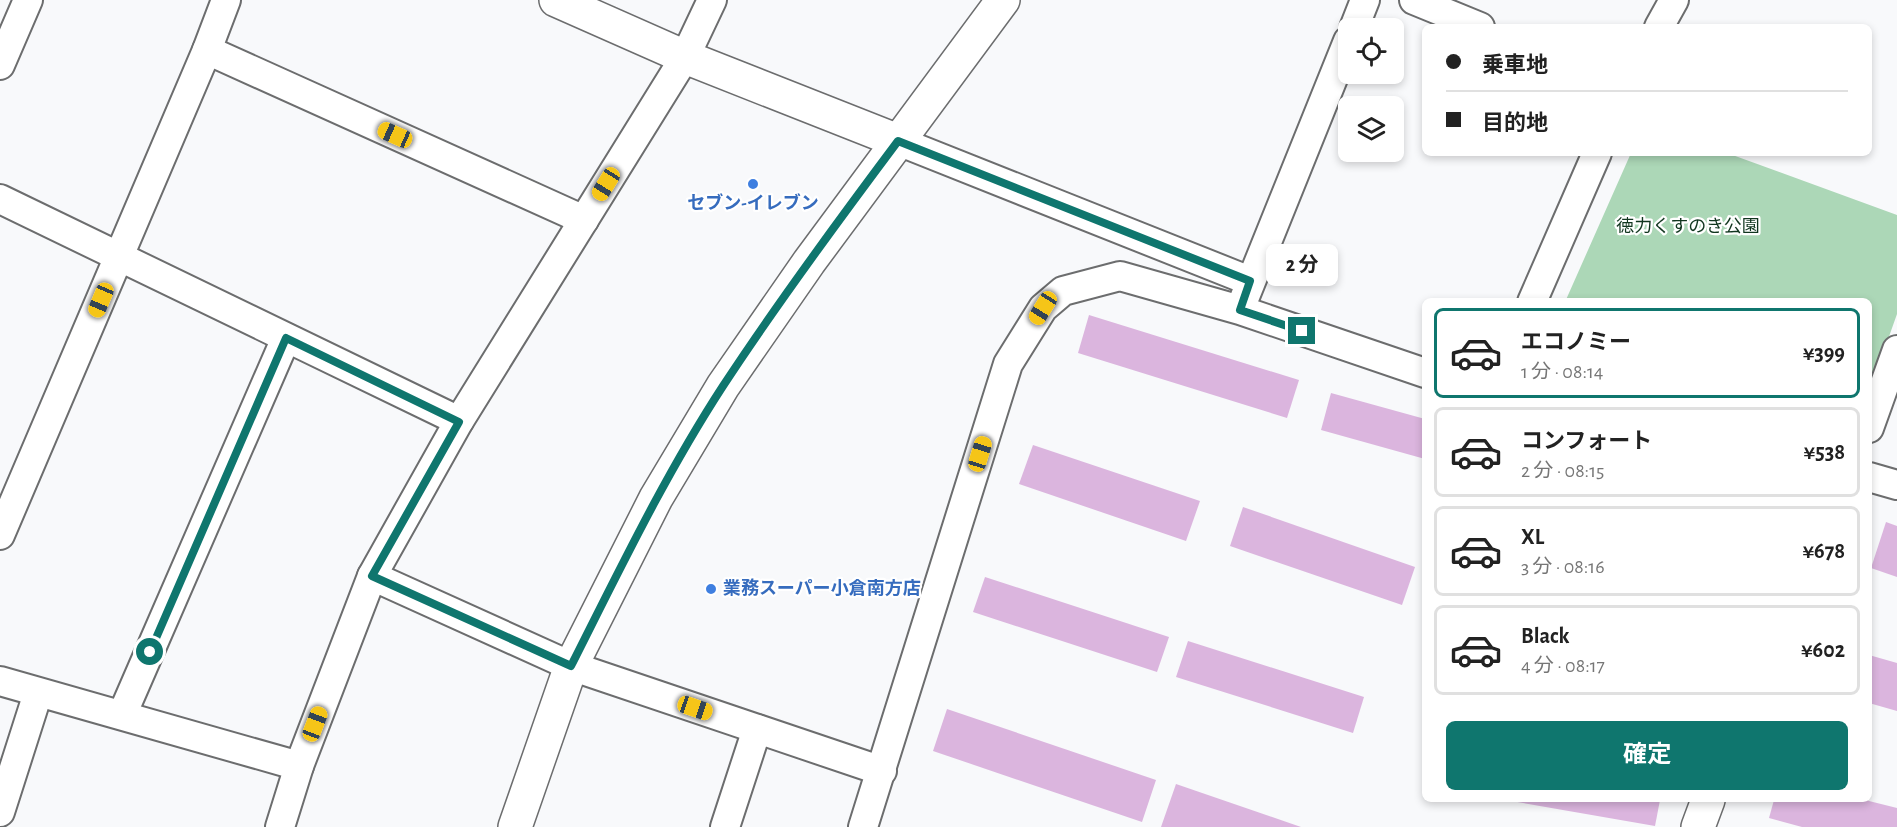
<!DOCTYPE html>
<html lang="ja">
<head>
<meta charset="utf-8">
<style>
	:root { --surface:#fff; --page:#f2f2f2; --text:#222; --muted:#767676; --line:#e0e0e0; --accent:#0f766e }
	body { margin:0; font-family:"Alegreya Sans","Noto Sans JP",sans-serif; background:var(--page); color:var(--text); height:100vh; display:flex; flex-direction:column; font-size:22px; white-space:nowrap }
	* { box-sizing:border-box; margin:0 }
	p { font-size:20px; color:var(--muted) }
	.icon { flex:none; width:33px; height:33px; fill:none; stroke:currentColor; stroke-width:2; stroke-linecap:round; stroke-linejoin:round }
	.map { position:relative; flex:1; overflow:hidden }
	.side { position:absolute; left:1422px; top:298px; width:450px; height:504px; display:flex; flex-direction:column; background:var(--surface); border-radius:9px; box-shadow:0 3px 9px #0003 }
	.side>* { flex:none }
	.hud { position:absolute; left:1422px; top:24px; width:450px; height:132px; border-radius:9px; box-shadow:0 3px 9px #0003; display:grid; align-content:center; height:132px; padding:0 24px; background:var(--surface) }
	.controls { position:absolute; left:1338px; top:18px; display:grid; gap:12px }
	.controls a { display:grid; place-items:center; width:66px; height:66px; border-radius:9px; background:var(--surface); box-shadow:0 3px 9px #0003; font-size:30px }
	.end { position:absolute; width:27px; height:27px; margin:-14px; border:8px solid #0f766e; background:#fff; box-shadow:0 0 0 3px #fff }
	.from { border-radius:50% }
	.bubble { position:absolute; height:42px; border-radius:9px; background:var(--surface); box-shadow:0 3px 9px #0003; font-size:20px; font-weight:700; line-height:42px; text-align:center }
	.car { position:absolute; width:18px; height:36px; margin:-18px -9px; border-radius:8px; box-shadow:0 0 4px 2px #0007; background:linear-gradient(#f5c518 24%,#345 0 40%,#f5c518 0 76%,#345 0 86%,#f5c518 0) }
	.hud b { display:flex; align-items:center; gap:21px; height:57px; font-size:22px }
	.hud b+b { border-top:2px solid var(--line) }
	.hud i { width:15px; height:15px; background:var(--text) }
	ul { padding:10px 0 0; list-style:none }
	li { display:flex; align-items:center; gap:18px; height:90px; margin:0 12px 9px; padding:0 12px; border:3px solid var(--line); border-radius:9px }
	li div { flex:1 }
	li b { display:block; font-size:22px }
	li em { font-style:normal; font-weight:700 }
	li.on { border-color:var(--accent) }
	li>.icon { width:54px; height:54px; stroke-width:1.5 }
	.cta { display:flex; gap:12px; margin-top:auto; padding:12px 24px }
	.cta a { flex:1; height:69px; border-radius:9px; background:var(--accent); color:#fff; font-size:24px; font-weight:700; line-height:69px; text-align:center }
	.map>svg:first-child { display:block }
	.green { fill:#acd7b7 }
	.building { fill:#dbb5de }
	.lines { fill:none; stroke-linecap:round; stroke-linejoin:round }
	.street-casing { stroke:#6c6d6e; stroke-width:32 }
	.secondary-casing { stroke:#6c6d6e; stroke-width:36 }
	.street { stroke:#fff; stroke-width:28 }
	.secondary { stroke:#fff; stroke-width:33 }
	.route { stroke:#0f766e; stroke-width:8 }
	.shop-dot { fill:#3f7fe0; stroke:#fff; stroke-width:2 }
	.labels { text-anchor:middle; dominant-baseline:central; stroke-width:4.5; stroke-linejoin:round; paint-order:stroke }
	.shop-label { font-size:18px; font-weight:bold; fill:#366cbe; stroke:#fff }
	.park-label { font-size:18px; fill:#11361f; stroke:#fff }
</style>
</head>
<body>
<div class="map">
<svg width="1897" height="827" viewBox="0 0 1897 827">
	<rect width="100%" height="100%" fill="#f8f9fb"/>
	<polygon class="green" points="1631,153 1727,153 1897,215 1897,314 1869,393 1869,302 1565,302"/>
	<g class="building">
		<polygon points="1089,315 1299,380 1287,418 1078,353"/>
		<polygon points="1331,393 1425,419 1425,459 1321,430"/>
		<polygon points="1033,445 1200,501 1186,541 1019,484"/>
		<polygon points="1243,507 1415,567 1402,605 1230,546"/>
		<polygon points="1886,522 1897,526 1897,577 1871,568"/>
		<polygon points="985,577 1169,637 1157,672 973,612"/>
		<polygon points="1188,641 1364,697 1353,733 1176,677"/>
		<polygon points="1869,655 1897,663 1897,711 1869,703"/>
		<polygon points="947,709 1156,780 1142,822 933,751"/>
		<polygon points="1176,784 1301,827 1161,827"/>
		<polygon points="1506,800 1660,800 1655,826"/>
		<polygon points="1774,800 1865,800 1897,808 1897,827 1802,827 1769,818"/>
	</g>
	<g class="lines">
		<defs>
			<g id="street">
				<polyline points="1414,0 1480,27"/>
				<polyline points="1659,27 1674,0"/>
				<polyline points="1354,28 1365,0"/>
				<polyline points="207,50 584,220"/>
				<polyline points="0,65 28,0"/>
				<polyline points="898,141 1250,281"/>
				<polyline points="0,199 459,421"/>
				<polyline points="1244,299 1348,41"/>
				<polyline points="1532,302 1597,153"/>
				<polyline points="1869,428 1897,350"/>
				<polyline points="1869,477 1897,485"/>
				<polyline points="0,535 207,50 226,0"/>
				<polyline points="372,576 571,666 882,771"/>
				<polyline points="0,681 299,766"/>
				<polyline points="122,715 286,338"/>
				<polyline points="0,812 38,693"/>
				<polyline points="280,827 299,766 372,576 459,421 685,57 712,0"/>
				<polyline points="725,827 757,729"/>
				<polyline points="863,827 1008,364 1043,308 1063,291 1120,276 1240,310 1425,373"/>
			</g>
			<g id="secondary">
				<polyline points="556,0 685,57 898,141"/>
				<polyline points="515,827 571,666 656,498 723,386 809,262 1003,0"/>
				<polyline points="1698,827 1708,800"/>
			</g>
		</defs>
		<use href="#street" class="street-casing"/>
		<use href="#secondary" class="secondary-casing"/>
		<use href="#street" class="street"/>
		<use href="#secondary" class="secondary"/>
	</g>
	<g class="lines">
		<path class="route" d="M150,652L286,338L459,422L372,576L571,666C619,571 665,475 723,386C778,302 838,221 898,141L1250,281L1240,310L1302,331"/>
	</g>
	<g class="shop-dot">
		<circle cx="753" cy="184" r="6"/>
		<circle cx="711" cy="589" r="6"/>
	</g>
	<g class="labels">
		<g class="shop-label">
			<text x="753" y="204">セブン-イレブン</text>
			<text x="723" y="589" text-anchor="start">業務スーパー小倉南方店</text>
		</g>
		<g class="park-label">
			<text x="1688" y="227">徳力くすのき公園</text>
		</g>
	</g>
</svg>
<div class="controls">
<a><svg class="icon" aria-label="locate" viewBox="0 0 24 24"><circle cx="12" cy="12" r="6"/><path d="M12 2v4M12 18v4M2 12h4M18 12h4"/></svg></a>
<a><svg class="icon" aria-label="layers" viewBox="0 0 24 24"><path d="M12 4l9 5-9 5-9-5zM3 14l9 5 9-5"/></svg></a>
</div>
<i class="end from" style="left:150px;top:652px"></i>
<i class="end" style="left:1302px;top:331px"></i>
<div class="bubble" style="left:1266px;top:244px;width:72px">2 分</div>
<i class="car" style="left:395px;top:135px;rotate:294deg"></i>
<i class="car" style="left:606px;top:184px;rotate:212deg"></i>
<i class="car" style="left:101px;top:300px;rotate:203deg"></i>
<i class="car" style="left:1043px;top:308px;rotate:212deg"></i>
<i class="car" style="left:980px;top:454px;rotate:17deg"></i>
<i class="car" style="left:695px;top:708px;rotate:109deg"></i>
<i class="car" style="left:315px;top:724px;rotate:21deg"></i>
<div class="hud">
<b><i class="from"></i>乗車地</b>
<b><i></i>目的地</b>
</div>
<section class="side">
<ul>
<li class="on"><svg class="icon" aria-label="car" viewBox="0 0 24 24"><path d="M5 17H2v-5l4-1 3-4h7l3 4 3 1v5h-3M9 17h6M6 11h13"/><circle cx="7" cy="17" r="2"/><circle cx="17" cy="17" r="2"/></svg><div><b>エコノミー</b><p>1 分 · 08:14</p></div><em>¥399</em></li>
<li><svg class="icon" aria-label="car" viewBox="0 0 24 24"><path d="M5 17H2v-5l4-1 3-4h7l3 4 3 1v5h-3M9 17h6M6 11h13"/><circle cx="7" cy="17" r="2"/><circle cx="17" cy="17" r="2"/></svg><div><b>コンフォート</b><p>2 分 · 08:15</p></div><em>¥538</em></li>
<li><svg class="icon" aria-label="car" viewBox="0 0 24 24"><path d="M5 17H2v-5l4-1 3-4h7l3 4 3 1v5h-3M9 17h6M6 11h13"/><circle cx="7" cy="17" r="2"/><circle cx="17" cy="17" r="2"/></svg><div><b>XL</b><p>3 分 · 08:16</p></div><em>¥678</em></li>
<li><svg class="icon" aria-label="car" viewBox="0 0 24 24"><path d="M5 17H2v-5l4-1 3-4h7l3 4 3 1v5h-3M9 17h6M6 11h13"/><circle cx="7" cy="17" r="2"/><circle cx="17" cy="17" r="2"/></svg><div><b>Black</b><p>4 分 · 08:17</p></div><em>¥602</em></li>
</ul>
<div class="cta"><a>確定</a></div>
</section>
</div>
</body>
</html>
